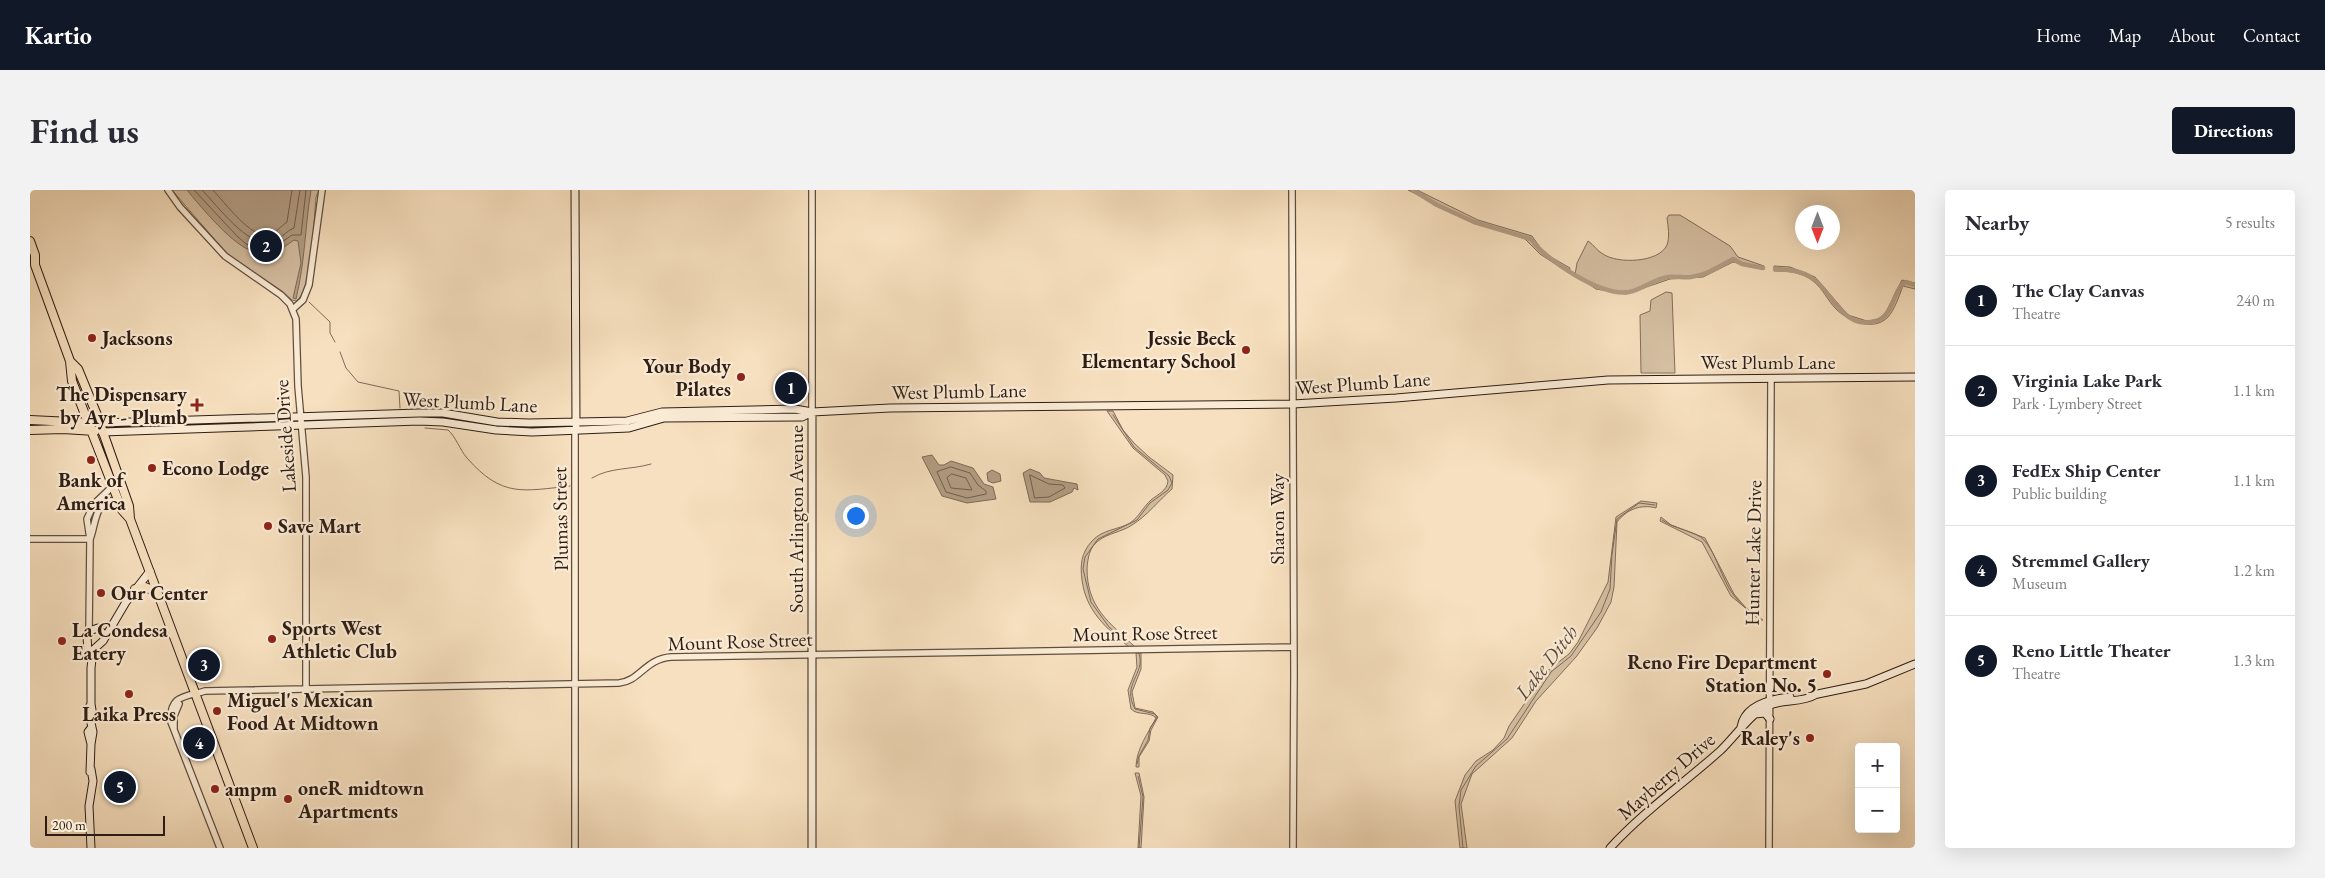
<!DOCTYPE html>
<meta charset="utf-8">
<style>
:root{--surface:#fff;--page:#f2f2f3;--text:#2b2b33;--muted:#7c7c81;--line:#e1e1e2;--accent:#111827}
body{margin:0;font-family:"EB Garamond",serif;background:var(--page);color:var(--text)}
.controls{position:absolute;right:15px;bottom:15px;display:grid;overflow:hidden;border-radius:5px;box-shadow:0 5px 20px #0002}
.controls button{width:45px;height:45px;display:grid;place-items:center;padding:0;border:0;border-bottom:1px solid var(--line);background:var(--surface);color:var(--text);font:25px sans-serif}
.compass{position:absolute;left:1765px;top:15px;width:45px;height:45px;border-radius:50%;background:var(--surface);box-shadow:0 5px 20px #0002;rotate:180deg}
.scale{position:absolute;left:15px;bottom:12px;width:120px;box-sizing:border-box;padding-left:5px;border:2px solid #2f1d15;border-top:0;font-size:14px;line-height:18px;white-space:nowrap;color:#2f1d15;-webkit-text-stroke:4px #faebd5;paint-order:stroke}
.you{position:absolute;left:825px;top:325px;width:18px;height:18px;margin:-12px;border:4px solid #fff;border-radius:50%;background:#1a73e8;box-shadow:0 0 0 8px #1a73e833}
.badge{display:grid;place-items:center;width:32px;height:32px;border-radius:50%;background:var(--accent);color:#fff;font-size:16px;font-weight:700}
.pin{position:absolute;translate:-50% -50%;border:2px solid #fff;box-shadow:0 1px 5px #0006}
.list{margin:0;padding:0;list-style:none}
h2{display:flex;justify-content:space-between;align-items:center;height:65px;margin:0;padding:0 20px;font-size:21px}
h2 small{font-size:16px;font-weight:400;color:var(--muted)}
.list li{display:grid;grid-template-columns:32px 1fr auto;gap:15px;align-items:center;box-sizing:border-box;height:90px;padding:0 20px;border-top:1px solid var(--line)}
.list b{display:block;font-size:19px;white-space:nowrap}
.list p{margin:0;font-size:16px;white-space:nowrap;color:var(--muted)}
.list em{font-size:16px;font-style:normal;color:var(--muted)}
.map{position:relative;flex:none;width:1885px;height:658px;overflow:hidden;border-radius:5px}
header{display:flex;align-items:center;gap:30px;box-sizing:border-box;height:70px;padding:0 25px;background:var(--accent);color:#fff}
header strong{font-size:24px}
nav{display:flex;gap:28px;margin-inline-start:auto;font-size:18px}
.intro{display:flex;align-items:center;justify-content:space-between;box-sizing:border-box;height:120px;padding:0 30px}
h1{margin:0;font-size:35px}
.button{padding:12px 22px;border-radius:5px;background:var(--accent);color:#fff;font-size:18px;font-weight:700}
main{display:flex;gap:30px;padding:0 30px}
aside{flex:1;background:var(--surface);border-radius:5px;box-shadow:0 5px 20px #0002}
.map>svg:first-child{display:block}
</style>
<header>
<strong>Kartio</strong>
<nav><a>Home</a><a>Map</a><a>About</a><a>Contact</a></nav>
</header>
<div class="intro"><h1>Find us</h1><a class="button">Directions</a></div>
<main>
<div class="map">
<svg width="1885" height="658" viewBox="0 0 1885 658">
<rect width="100%" height="100%" fill="#f7e0bf"/>
<filter id="stains"><feTurbulence type="fractalNoise" baseFrequency=".004" numOctaves="4"/><feColorMatrix values="0 0 0 0 .2 0 0 0 0 .09 0 0 0 0 .02 0 0 0 .5 -.17"/></filter>
<radialGradient id="worn" r=".72"><stop offset=".6" stop-color="#630" stop-opacity="0"/><stop offset="1" stop-color="#630" stop-opacity=".3"/></radialGradient>
<path fill="#d5bfa2" stroke="#826e5c" d="M 142,0 L 289,0 L 286,7 C 284,27 282,102 266,111 L 262,110 L 252,101 L 198,65 Z
M 1378,0 L 1387,0 L 1448,30 L 1502,46 L 1514,63 L 1540,78 L 1539,83 L 1510,64 L 1495,49 L 1438,30 Z
M 1639,25 L 1650,25 L 1700,56 L 1708,67 L 1734,76 L 1734,79 L 1703,72 L 1673,87 L 1640,89 L 1596,104 L 1566,99 L 1545,85 L 1547,73 L 1558,51 C 1564,55 1567,61 1573,64 C 1587,74 1629,73 1637,55 C 1640,47 1638,36 1637,28 Z
M 1744,76 L 1760,77 L 1785,87 L 1818,125 L 1837,131 L 1846,130 L 1854,126 L 1872,90 L 1885,93 L 1885,99 L 1873,96 C 1869,106 1865,119 1858,127 C 1844,142 1818,131 1806,119 C 1798,111 1793,99 1784,92 C 1774,82 1758,81 1744,81 Z
M 1636,102 L 1642,103 L 1645,183 L 1611,183 L 1610,125 L 1620,121 L 1621,110 Z
M 1077,221 L 1083,221 L 1093,240 L 1104,253 L 1119,267 L 1143,285 L 1142,299 C 1129,310 1117,326 1102,335 C 1092,342 1078,343 1068,351 C 1059,358 1058,368 1057,378 C 1057,418 1079,432 1105,457 L 1099,457 C 1076,438 1056,421 1052,390 C 1050,375 1051,363 1062,351 C 1073,339 1088,340 1100,333 C 1109,327 1113,317 1121,310 C 1128,304 1137,301 1138,291 L 1135,285 L 1103,258 Z
M 1611,311 L 1627,313 L 1626,318 C 1611,314 1597,319 1587,332 L 1584,397 L 1581,412 L 1567,438 L 1546,467 L 1506,511 L 1482,548 L 1442,584 L 1431,614 L 1437,658 L 1430,658 L 1425,611 L 1435,585 L 1446,571 L 1463,560 L 1474,548 L 1479,536 L 1517,481 L 1539,464 L 1548,452 L 1578,392 L 1586,327 Z
M 1631,327 L 1641,335 L 1675,348 L 1704,404 L 1716,418 L 1733,430 L 1730,430 L 1701,406 L 1672,352 L 1630,331 Z
M 1106,463 L 1111,463 L 1111,479 L 1102,502 L 1105,518 L 1123,522 L 1128,527 L 1121,540 L 1119,551 L 1109,567 L 1109,577 L 1106,577 C 1106,560 1118,543 1126,528 C 1120,521 1108,526 1101,519 L 1098,500 L 1107,477 Z
M 1105,583 L 1109,583 L 1114,607 L 1111,658 L 1108,658 L 1111,606 Z"/>
<path fill="#b39e85" stroke="#7e6a58" d="M 157,0 L 281,0 C 275,37 275,72 266,109 L 263,108 L 271,73 L 268,51 L 264,50 L 247,62 L 224,64 L 223,61 C 204,57 170,16 157,0 Z
M 902,265 L 909,275 L 914,275 L 921,271 L 943,278 L 954,294 L 963,297 L 966,309 L 937,313 L 912,306 L 892,267 Z
M 1000,279 L 1010,283 L 1014,288 L 1047,294 L 1048,300 L 1044,298 L 1042,302 L 1020,312 L 1000,312 L 993,283 Z
M 962,280 L 970,284 L 971,291 L 963,293 L 958,291 L 957,283 Z"/>
<g fill="none" stroke-linecap="round" stroke-linejoin="round">
<path stroke="#715e4d" stroke-width="1" d="M 164,0 L 207,46 L 216,54 L 228,59 L 245,57 L 262,45 L 271,45 L 276,0
M 172,0 C 188,16 218,58 241,52 C 250,50 256,41 264,38 L 270,0
M 183,0 C 194,12 222,49 238,45 C 246,43 251,36 257,32 L 262,0
M 921,277 L 940,283 L 948,295 L 956,301 L 956,304 L 937,308 L 916,302 L 907,282 Z
M 922,284 L 936,288 L 942,300 L 921,298 L 917,288 Z
M 1000,285 L 1019,294 L 1033,295 L 1035,298 L 1019,307 L 1005,308 Z"/>
<path stroke="#7e6a58" stroke-width="1" d="M 279,112 L 300,132 L 300,143 L 305,152
M 310,162 L 316,178 L 328,192 L 369,201 L 370,218
M 1083,225 L 1104,257 L 1139,286 L 1142,293 L 1138,300 L 1120,313 L 1107,330 L 1068,349 L 1055,367 L 1053,379 L 1061,412 L 1079,437 L 1097,453
M 395,238 L 418,240 C 426,247 430,260 437,268 C 472,308 493,301 540,296
M 562,288 C 580,277 601,280 621,274
M 1632,330 C 1644,339 1666,341 1674,350 C 1684,361 1688,376 1694,388 C 1701,405 1714,419 1730,429
M 1107,574 L 1109,566 L 1118,550 L 1120,538 L 1127,528 L 1125,524 L 1105,519 C 1091,494 1116,484 1109,464
M 1108,586 L 1113,607 L 1109,658
M 1433,658 L 1429,616 L 1431,600 L 1446,576 L 1477,549 L 1521,482 L 1541,466 L 1571,422 L 1580,399 L 1582,365 L 1587,329 L 1609,313 L 1625,315"/>
<path stroke="#b39e85" stroke-width="4.5" d="M 1383,0 L 1407,15 L 1444,32 L 1501,49 C 1515,70 1572,107 1599,102 C 1613,99 1624,89 1638,87 C 1646,86 1654,88 1661,87 C 1677,85 1690,76 1703,69 L 1712,74 L 1733,78
M 1745,79 C 1758,80 1770,80 1782,88 C 1803,102 1813,141 1846,131 C 1864,126 1863,98 1876,92 L 1885,95"/>
<defs>
<path id="tertiary" d="M 138,0 L 150,17 L 195,66 L 251,105 L 260,114 L 266,129 L 268,196 L 276,287 L 276,498
M 782,0 L 782,222
M 1262,0 L 1264,483 L 1263,658
M 263,119 L 273,110 L 279,95 L 292,0
M 0,349 L 60,349
M 60,349 C 66,335 65,302 90,313
M 59,441 L 60,349 L 57,329 L 64,314 L 83,296
M 144,538 L 144,526 L 149,514
M 190,658 L 141,532 C 139,505 155,507 175,501 L 589,493 C 610,491 615,469 641,467 L 1264,457
M 545,658 L 545,240
M 1739,658 L 1741,188"/>
<path id="secondary" d="M 545,0 L 546,235
M 70,233 L 389,223 L 413,223 L 467,232 L 499,233 L 597,231 L 632,222 L 765,219 L 782,222 L 860,218 L 1263,214 L 1366,208 L 1578,190 L 1885,187
M 72,242 L 389,231 L 413,232 L 466,240 L 502,242 L 599,238 L 634,228 L 772,227 L 782,222
M 58,465 L 57,445 L 59,441 L 68,438 L 75,446
M 1783,505 L 1836,494 L 1885,474
M 1725,524 L 1735,523 L 1740,529
M 61,529 L 63,526 L 61,514 L 61,478 L 63,460 L 73,451 L 96,412 L 120,381
M 1711,537 C 1715,515 1741,509 1760,507
M 61,554 L 63,542 L 58,519 L 61,514
M 61,579 L 63,591 L 59,616 L 61,658
M 60,582 L 61,554 L 58,542 L 61,538
M 782,658 L 782,222
M 1580,658 C 1613,622 1654,593 1690,561 C 1703,549 1719,526 1733,518 C 1749,508 1770,514 1785,505"/>
<path id="primary" d="M 0,51 L 5,65 L 5,75 L 40,171 L 42,191 L 92,320 L 100,329
M 40,171 L 48,179 L 67,225 L 99,316 L 100,329 L 223,658
M 0,230 L 63,233
M 0,240 L 33,239 L 65,241
M 105,399 L 115,397 L 127,402"/>
</defs>
<use href="#tertiary" stroke="#614e40" stroke-width="8"/>
<use href="#secondary" stroke="#2f1d15" stroke-width="9"/>
<use href="#primary" stroke="#2f1d15" stroke-width="10"/>
<use href="#tertiary" stroke="#faebd5" stroke-width="5.5"/>
<use href="#secondary" stroke="#faebd5" stroke-width="7"/>
<use href="#primary" stroke="#f7e0bf" stroke-width="8"/>
</g>
<g fill="#8f2418" stroke="#faebd5" stroke-width="2">
<circle cx="62" cy="148" r="5"/>
<circle cx="1216" cy="160" r="5"/>
<circle cx="711" cy="187" r="5"/>
<path d="M164.5 207.5h5v5h5v5h-5v5h-5v-5h-5v-5h5z"/>
<circle cx="61" cy="270" r="5"/>
<circle cx="122" cy="278" r="5"/>
<circle cx="238" cy="336" r="5"/>
<circle cx="71" cy="403" r="5"/>
<circle cx="242" cy="449" r="5"/>
<circle cx="32" cy="451" r="5"/>
<circle cx="1797" cy="484" r="5"/>
<circle cx="99" cy="504" r="5"/>
<circle cx="187" cy="521" r="5"/>
<circle cx="1780" cy="548" r="5"/>
<circle cx="185" cy="599" r="5"/>
<circle cx="258" cy="609" r="5"/>
</g>
<g text-anchor="middle" dominant-baseline="central" stroke-width="4.5" stroke-linejoin="round" paint-order="stroke">
<g font-size="20" font-weight="bold" fill="#2f1d15" stroke="#faebd5" text-anchor="start">
<text x="72" y="148">Jacksons</text>
<text x="1206" y="148" text-anchor="end">Jessie Beck<tspan x="1206" dy="23">Elementary School</tspan></text>
<text x="701" y="176" text-anchor="end">Your Body<tspan x="701" dy="23">Pilates</tspan></text>
<text x="157" y="204" text-anchor="end">The Dispensary<tspan x="157" dy="23">by Ayr - Plumb</tspan></text>
<text x="132" y="278">Econo Lodge</text>
<text x="61" y="290" text-anchor="middle">Bank of<tspan x="61" dy="23">America</tspan></text>
<text x="248" y="336">Save Mart</text>
<text x="81" y="403">Our Center</text>
<text x="252" y="438">Sports West<tspan x="252" dy="23">Athletic Club</tspan></text>
<text x="42" y="440">La Condesa<tspan x="42" dy="23">Eatery</tspan></text>
<text x="1787" y="472" text-anchor="end">Reno Fire Department<tspan x="1787" dy="23">Station No. 5</tspan></text>
<text x="197" y="510">Miguel's Mexican<tspan x="197" dy="23">Food At Midtown</tspan></text>
<text x="99" y="524" text-anchor="middle">Laika Press</text>
<text x="1770" y="548" text-anchor="end">Raley's</text>
<text x="268" y="598">oneR midtown<tspan x="268" dy="23">Apartments</tspan></text>
<text x="195" y="599">ampm</text>
</g>
<g font-size="20" fill="#2f1d15" stroke="#faebd5">
<text x="1738" y="172">West Plumb Lane</text>
<text transform="translate(1333 193) rotate(-4)">West Plumb Lane</text>
<text transform="translate(929 201) rotate(-1)">West Plumb Lane</text>
<text transform="translate(440 212) rotate(3)">West Plumb Lane</text>
<text transform="translate(255 246) rotate(-94)">Lakeside Drive</text>
<text transform="translate(530 329) rotate(-91)">Plumas Street</text>
<text transform="translate(766 329) rotate(-90)">South Arlington Avenue</text>
<text transform="translate(1247 329) rotate(-90)">Sharon Way</text>
<text transform="translate(1723 363) rotate(-89)">Hunter Lake Drive</text>
<text transform="translate(1115 443) rotate(-1)">Mount Rose Street</text>
<text transform="translate(710 451) rotate(-2)">Mount Rose Street</text>
<text transform="translate(1636 586) rotate(-41)">Mayberry Drive</text>
</g>
<g font-size="21" font-style="italic" fill="#5d4a3c" stroke="#faebd5">
<text transform="translate(1516 472) rotate(-52)">Lake Ditch</text>
</g>
</g>
<rect width="100%" height="100%" filter="url(#stains)"/>
<rect width="100%" height="100%" fill="url(#worn)"/>
</svg>
<div class="controls">
<button>+</button>
<button>−</button>
</div>
<svg class="compass" viewBox="-18 -18 36 36"><path d="M0-13l5 13h-10z" fill="#e53935"/><path d="M0 13l5-13h-10z" fill="#7c7c81"/></svg>
<div class="scale">200 m</div>
<div class="you"></div>
<div class="pin badge" style="left:761px;top:198px">1</div>
<div class="pin badge" style="left:236px;top:56px">2</div>
<div class="pin badge" style="left:174px;top:475px">3</div>
<div class="pin badge" style="left:169px;top:553px">4</div>
<div class="pin badge" style="left:90px;top:597px">5</div>
</div>
<aside>
<h2>Nearby<small>5 results</small></h2>
<ul class="list">
<li><span class="badge">1</span><div><b>The Clay Canvas</b><p>Theatre</p></div><em>240 m</em></li>
<li><span class="badge">2</span><div><b>Virginia Lake Park</b><p>Park · Lymbery Street</p></div><em>1.1 km</em></li>
<li><span class="badge">3</span><div><b>FedEx Ship Center</b><p>Public building</p></div><em>1.1 km</em></li>
<li><span class="badge">4</span><div><b>Stremmel Gallery</b><p>Museum</p></div><em>1.2 km</em></li>
<li><span class="badge">5</span><div><b>Reno Little Theater</b><p>Theatre</p></div><em>1.3 km</em></li>
</ul>
</aside>
</main>
